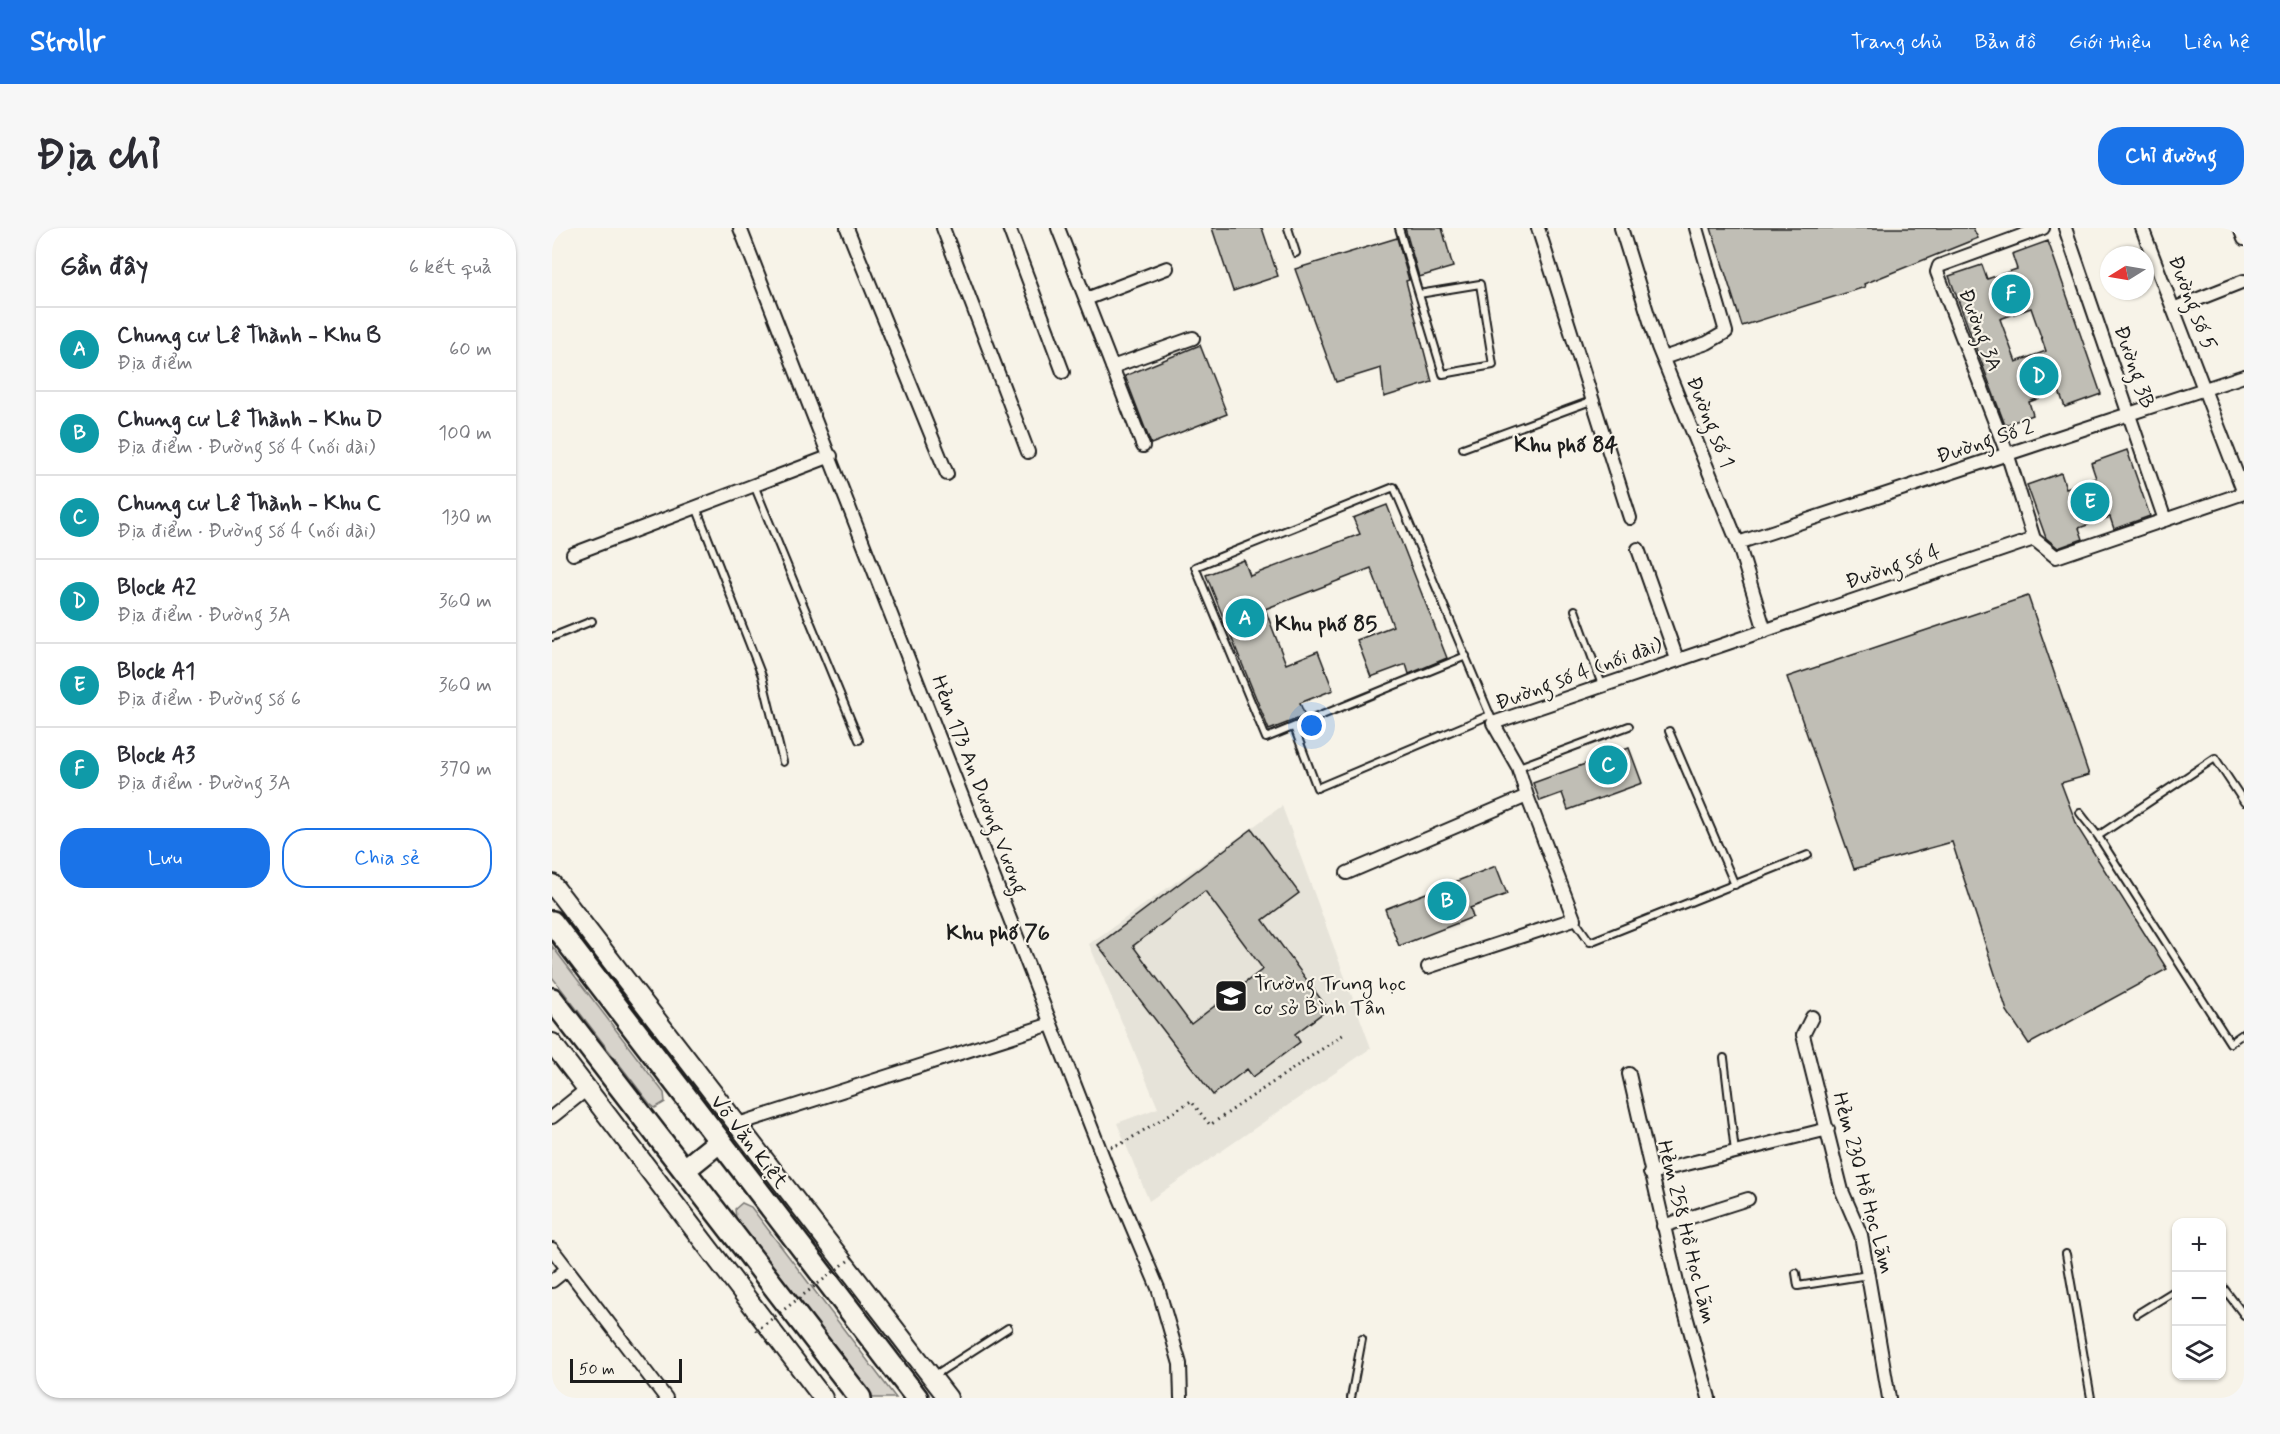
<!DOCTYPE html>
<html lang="vi">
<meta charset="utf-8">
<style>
:root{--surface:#fff;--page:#f7f7f7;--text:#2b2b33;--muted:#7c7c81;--line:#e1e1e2;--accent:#1a73e8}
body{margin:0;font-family:Mynerve,sans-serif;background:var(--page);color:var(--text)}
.controls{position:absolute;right:18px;bottom:18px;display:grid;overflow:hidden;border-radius:12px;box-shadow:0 2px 4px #0004}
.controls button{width:54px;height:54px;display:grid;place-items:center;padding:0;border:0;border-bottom:2px solid var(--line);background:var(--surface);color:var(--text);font:30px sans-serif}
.compass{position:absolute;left:1548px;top:18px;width:54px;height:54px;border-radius:50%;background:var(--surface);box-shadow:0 2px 4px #0004;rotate:259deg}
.scale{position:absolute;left:18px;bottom:15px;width:112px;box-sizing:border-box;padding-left:6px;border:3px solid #1c1c1c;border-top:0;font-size:16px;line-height:21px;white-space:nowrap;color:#1c1c1c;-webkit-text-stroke:4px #f7f3e8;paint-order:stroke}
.you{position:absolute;left:760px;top:498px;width:21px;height:21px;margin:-15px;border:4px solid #fff;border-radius:50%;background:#1a73e8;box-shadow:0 0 0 9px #1a73e833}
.badge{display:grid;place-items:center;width:39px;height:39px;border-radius:50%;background:var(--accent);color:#fff;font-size:20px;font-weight:700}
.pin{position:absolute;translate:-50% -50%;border:3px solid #fff;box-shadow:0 2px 6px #0006}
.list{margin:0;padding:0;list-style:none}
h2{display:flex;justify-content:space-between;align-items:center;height:78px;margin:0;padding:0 24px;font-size:26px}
h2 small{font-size:20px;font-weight:400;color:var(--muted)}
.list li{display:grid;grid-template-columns:39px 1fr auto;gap:18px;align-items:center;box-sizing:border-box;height:84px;padding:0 24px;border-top:2px solid var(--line)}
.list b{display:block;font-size:22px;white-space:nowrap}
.list p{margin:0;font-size:20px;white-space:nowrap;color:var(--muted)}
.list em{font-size:20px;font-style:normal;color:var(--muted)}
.actions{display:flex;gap:12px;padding:18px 24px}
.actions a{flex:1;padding:14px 0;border:2px solid var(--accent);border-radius:24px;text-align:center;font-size:21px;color:var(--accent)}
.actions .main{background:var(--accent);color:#fff}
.icon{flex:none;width:33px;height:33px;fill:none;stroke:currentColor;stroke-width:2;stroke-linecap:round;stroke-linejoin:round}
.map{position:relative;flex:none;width:1692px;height:1170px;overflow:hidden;border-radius:24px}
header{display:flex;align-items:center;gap:36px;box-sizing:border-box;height:84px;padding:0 30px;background:var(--accent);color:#fff}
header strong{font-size:28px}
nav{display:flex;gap:33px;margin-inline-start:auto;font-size:21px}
.intro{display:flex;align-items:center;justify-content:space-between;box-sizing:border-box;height:144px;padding:0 36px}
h1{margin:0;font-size:42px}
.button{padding:15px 27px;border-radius:24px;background:var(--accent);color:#fff;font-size:21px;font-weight:700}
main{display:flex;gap:36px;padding:0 36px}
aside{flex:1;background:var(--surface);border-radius:24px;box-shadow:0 2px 4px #0004}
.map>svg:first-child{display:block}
</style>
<header>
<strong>Strollr</strong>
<nav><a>Trang chủ</a><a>Bản đồ</a><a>Giới thiệu</a><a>Liên hệ</a></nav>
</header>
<div class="intro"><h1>Địa chỉ</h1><a class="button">Chỉ đường</a></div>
<main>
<aside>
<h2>Gần đây<small>6 kết quả</small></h2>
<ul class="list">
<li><span class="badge" style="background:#0f9aa8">A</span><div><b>Chung cư Lê Thành - Khu B</b><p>Địa điểm</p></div><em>60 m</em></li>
<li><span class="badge" style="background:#0f9aa8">B</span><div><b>Chung cư Lê Thành - Khu D</b><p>Địa điểm · Đường số 4 (nối dài)</p></div><em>100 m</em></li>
<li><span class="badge" style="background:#0f9aa8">C</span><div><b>Chung cư Lê Thành - Khu C</b><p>Địa điểm · Đường số 4 (nối dài)</p></div><em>130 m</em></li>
<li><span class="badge" style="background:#0f9aa8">D</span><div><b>Block A2</b><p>Địa điểm · Đường 3A</p></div><em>360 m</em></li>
<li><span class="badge" style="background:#0f9aa8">E</span><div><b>Block A1</b><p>Địa điểm · Đường số 6</p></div><em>360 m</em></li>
<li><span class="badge" style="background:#0f9aa8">F</span><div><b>Block A3</b><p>Địa điểm · Đường 3A</p></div><em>370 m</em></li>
</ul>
<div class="actions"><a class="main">Lưu</a><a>Chia sẻ</a></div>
</aside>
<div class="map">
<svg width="1692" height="1170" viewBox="0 0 1692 1170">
<rect width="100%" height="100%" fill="#f7f3e8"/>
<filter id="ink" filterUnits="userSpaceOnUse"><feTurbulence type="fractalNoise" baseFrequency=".0167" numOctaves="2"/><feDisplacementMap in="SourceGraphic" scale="12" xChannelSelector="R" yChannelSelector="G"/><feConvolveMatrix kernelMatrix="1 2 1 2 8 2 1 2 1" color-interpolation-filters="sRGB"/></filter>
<g filter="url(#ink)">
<path fill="#e6e3d9" d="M 730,578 L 819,820 L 597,973 L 565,895 L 606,880 L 537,716 Z"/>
<path fill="#d7d3cb" stroke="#7a7874" stroke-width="1.5" d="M 0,718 L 112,865 L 113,874 L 103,880 L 98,876 L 0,749 Z
M 190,975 L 199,979 L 344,1170 L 321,1170 L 184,990 L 183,981 Z"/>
<path fill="#c0beb5" stroke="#1c1c1c" stroke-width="1.5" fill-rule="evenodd" d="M 660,0 L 710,0 L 726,48 L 681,63 Z
M 853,0 L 890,0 L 901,39 L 867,49 Z
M 1159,0 L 1421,0 L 1426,10 L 1312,56 L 1313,59 L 1190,98 Z
M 845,10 L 857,52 L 854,53 L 880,154 L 832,169 L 829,140 L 784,154 L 743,41 Z
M 1496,13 L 1549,166 L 1513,179 L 1507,163 L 1477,174 L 1481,187 L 1453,197 L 1397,48 L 1430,37 L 1435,51 L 1465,41 L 1460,26 ZM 1479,80 L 1494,123 L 1464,134 L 1448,91 Z
M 648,117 L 675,186 L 599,216 L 573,148 Z
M 1575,222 L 1598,288 L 1562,301 L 1558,289 L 1527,300 L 1531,311 L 1506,320 L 1494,310 L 1475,257 L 1509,245 L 1514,260 L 1544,250 L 1539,235 Z
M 835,277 L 895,430 L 857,446 L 854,436 L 819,449 L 805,412 L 841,398 L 819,340 L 713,381 L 734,436 L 766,423 L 781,462 L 748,475 L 753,488 L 717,502 L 654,347 L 692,332 L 698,348 L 808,306 L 801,290 Z
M 1476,368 L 1537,547 L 1509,555 L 1526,600 L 1615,741 L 1477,816 L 1455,783 L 1400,614 L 1302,641 L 1235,449 Z
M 1077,520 L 1090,555 L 1016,582 L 1010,565 L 988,573 L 981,555 Z
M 700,601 L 747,665 L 711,692 L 776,781 L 743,806 L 748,814 L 701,849 L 695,841 L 661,867 L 546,717 ZM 653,663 L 711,741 L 639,796 L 581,718 Z
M 944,638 L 955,666 L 918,680 L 921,689 L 847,718 L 833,681 Z"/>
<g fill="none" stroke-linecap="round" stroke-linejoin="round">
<defs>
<path id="lane" d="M 736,0 L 744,25
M 847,0 L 891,146 L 941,137 L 928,56 L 867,66
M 911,220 L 1039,173
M 202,257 L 307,512
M 144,279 L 210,448 L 231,534
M 1023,382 L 1050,457
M 0,409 L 40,393
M 914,428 L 714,510 L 643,339 L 842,259 L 938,487
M 742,499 L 765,560 L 938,487 L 940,491
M 1117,503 L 1183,657
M 967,539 L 1077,498
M 1528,585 L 1546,608 L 1678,815 L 1692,805
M 1546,608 L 1663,530 L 1692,574
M 1022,691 L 1038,714 L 1256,627
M 1172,830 L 1183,924
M 1514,1026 L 1539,1170
M 1244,1045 L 1246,1058 L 1316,1047
M 1670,1058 L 1692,1087
M 1585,1086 L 1624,1062
M 383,1147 L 456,1100
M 799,1170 L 810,1111"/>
<path id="street" d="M 188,0 L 556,942 L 606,1060 L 628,1136 L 629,1170
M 295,0 L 395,246
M 391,0 L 476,224
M 457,0 L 511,144
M 506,0 L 591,218
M 986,0 L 1078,290
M 1069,0 L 1106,119 L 1186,315 L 1213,403
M 1513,0 L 1613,292
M 1590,0 L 1692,265
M 1688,0 L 1692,11
M 534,71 L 615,40
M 1621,81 L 1692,53
M 1111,130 L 1155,115 L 1174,104 L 1144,0
M 560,139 L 641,110
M 1482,311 L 1456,228 L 1385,44 L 1387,38 L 1491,0
M 1482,311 L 1504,329 L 1692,265
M 1186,315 L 1692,148
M 1086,321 L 1125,431
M 21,326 L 279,228
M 795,645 L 975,568 L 966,539 L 941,495 L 1482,311
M 876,739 L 1022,691 L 975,568
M 1260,789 L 1251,807 L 1290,963 L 1309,1007 L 1337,1170
M 1077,846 L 1126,1059 L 1157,1170
M 0,889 L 35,861
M 183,897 L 499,796
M 1098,945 L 1276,901
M 1111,998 L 1196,971
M 0,1021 L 114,1170
M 0,1053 L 15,1041"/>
<path id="primary" d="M 0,656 L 396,1170
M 0,815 L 271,1170"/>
<path id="highway" d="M 0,694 L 365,1170
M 0,771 L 308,1170
M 132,942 L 168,913"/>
</defs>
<use href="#lane" stroke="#1c1c1c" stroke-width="10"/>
<use href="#street" stroke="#1c1c1c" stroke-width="16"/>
<use href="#primary" stroke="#1c1c1c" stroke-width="22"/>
<use href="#highway" stroke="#1c1c1c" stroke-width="26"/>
<path stroke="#1c1c1c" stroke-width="3" stroke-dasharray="1.5 4.5" stroke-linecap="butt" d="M 559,919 L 573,914 L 639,873 L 658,897 L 792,806"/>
<use href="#lane" stroke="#f7f3e8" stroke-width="6"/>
<use href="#street" stroke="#f7f3e8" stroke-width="12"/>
<use href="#primary" stroke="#f7f3e8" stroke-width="18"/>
<use href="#highway" stroke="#f7f3e8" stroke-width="21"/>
<path stroke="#1c1c1c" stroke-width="3" stroke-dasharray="1.5 4.5" stroke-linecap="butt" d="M 204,1103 L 301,1029"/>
</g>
</g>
<defs>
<symbol id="school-square" viewBox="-11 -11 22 22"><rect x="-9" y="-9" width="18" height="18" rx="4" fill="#1c1c1c" stroke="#f7f3e8"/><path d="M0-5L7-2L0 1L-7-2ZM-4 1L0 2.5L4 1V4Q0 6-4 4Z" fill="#fff"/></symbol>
</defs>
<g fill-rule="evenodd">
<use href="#school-square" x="660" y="749" width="38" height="38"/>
</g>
<g text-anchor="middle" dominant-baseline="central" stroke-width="4.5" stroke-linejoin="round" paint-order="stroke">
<g font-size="21" fill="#1c1c1c" stroke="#f7f3e8">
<text transform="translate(1640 75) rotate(69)">Đường số 5</text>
<text transform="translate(1428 102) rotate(69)">Đường 3A</text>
<text transform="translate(1582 139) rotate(71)">Đường 3B</text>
<text transform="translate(1158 194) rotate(68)">Đường số 1</text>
<text transform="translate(1433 214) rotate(-18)">Đường Số 2</text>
<text transform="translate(1341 339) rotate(-19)">Đường số 4</text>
<text transform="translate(1027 446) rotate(-20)">Đường số 4 (nối dài)</text>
<text transform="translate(427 557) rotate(69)">Hẻm 173 An Dương Vương</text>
<text transform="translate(197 914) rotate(52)">Võ Văn Kiệt</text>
<text transform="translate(1311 955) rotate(75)">Hẻm 230 Hồ Học Lãm</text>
<text transform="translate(1134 1004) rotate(76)">Hẻm 258 Hồ Học Lãm</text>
</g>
<g font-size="21" fill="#1c1c1c" stroke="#f7f3e8" text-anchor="start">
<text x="702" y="756">Trường Trung học<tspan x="702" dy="24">cơ sở Bình Tân</tspan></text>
</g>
<g font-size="22" font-weight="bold" fill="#1c1c1c" stroke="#f7f3e8">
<text x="1014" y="218">Khu phố 84</text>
<text x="774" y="397">Khu phố 85</text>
<text x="446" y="706">Khu phố 76</text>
</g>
</g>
</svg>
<div class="controls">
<button>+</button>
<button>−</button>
<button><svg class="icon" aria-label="layers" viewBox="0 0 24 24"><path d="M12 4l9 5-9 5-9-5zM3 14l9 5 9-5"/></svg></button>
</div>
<svg class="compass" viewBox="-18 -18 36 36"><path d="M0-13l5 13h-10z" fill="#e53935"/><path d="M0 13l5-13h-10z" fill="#7c7c81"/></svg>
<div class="scale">50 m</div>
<div class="you"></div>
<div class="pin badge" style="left:693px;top:390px;background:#0f9aa8">A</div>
<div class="pin badge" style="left:895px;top:673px;background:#0f9aa8">B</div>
<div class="pin badge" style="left:1056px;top:537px;background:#0f9aa8">C</div>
<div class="pin badge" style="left:1487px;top:148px;background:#0f9aa8">D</div>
<div class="pin badge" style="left:1538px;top:274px;background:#0f9aa8">E</div>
<div class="pin badge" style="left:1459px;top:66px;background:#0f9aa8">F</div>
</div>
</main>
